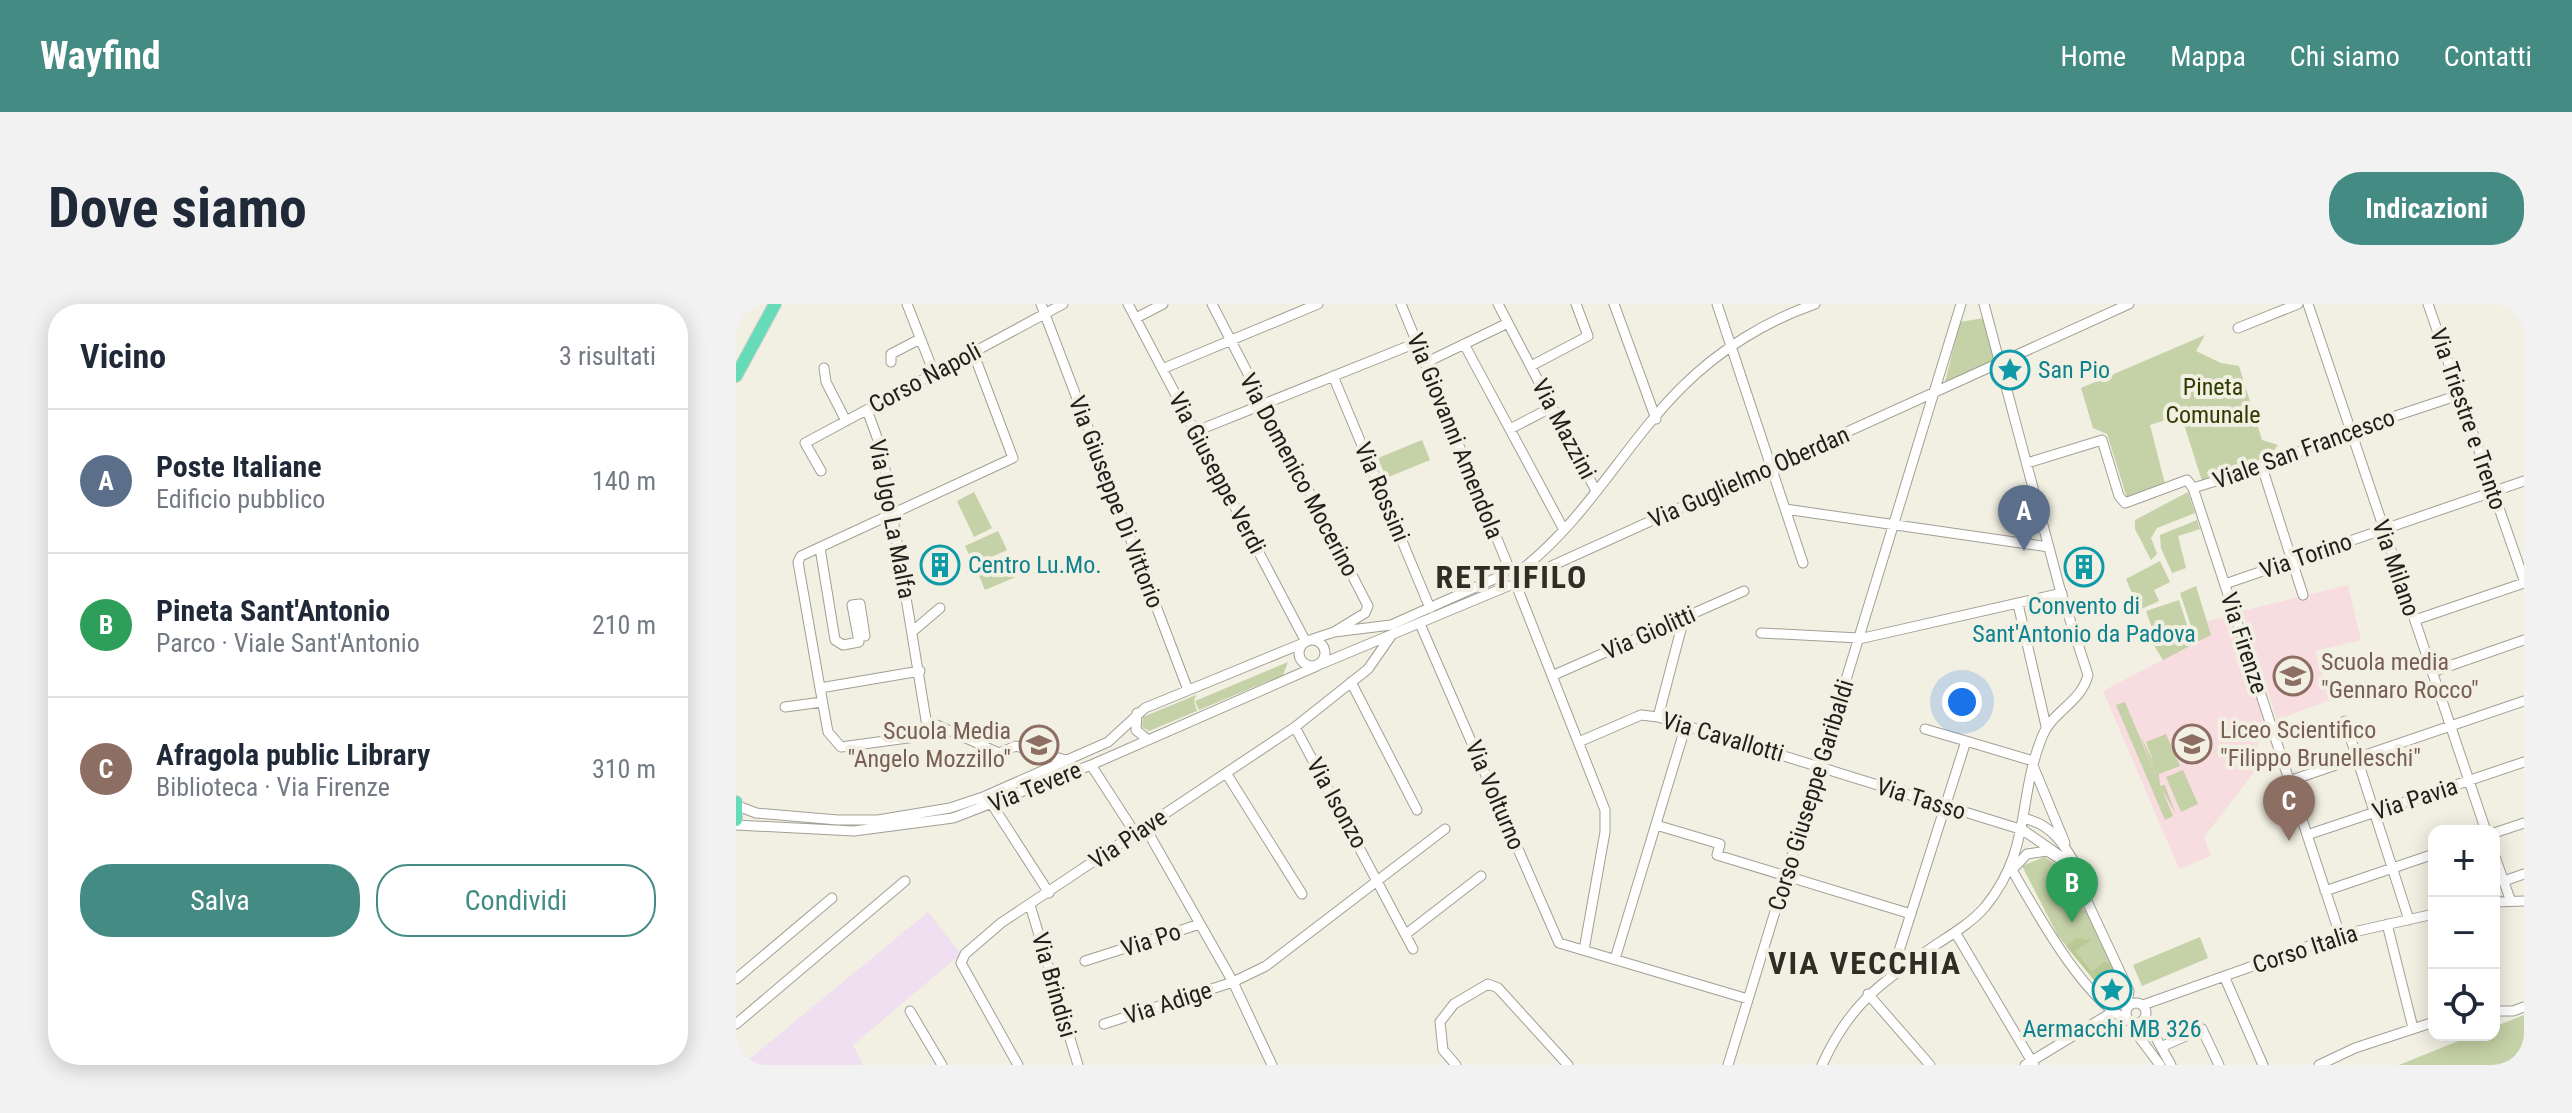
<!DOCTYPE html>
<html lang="it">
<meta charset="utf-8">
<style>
:root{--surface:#fff;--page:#f2f2f3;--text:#1f2937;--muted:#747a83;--line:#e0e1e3;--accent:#448b84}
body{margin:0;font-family:"Roboto Condensed",sans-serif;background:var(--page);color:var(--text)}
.controls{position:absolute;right:24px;bottom:24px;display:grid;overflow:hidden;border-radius:16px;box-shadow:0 4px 20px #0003}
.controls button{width:72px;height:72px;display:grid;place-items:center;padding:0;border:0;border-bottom:2px solid var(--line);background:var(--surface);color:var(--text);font:40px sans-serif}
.you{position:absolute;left:1226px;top:398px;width:28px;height:28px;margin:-20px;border:6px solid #fff;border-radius:50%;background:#1a73e8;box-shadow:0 0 0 12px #1a73e833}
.badge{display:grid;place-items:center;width:52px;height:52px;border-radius:50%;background:var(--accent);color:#fff;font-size:26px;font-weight:700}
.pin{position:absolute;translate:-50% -66px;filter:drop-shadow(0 2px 4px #0008)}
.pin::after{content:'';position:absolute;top:42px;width:28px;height:24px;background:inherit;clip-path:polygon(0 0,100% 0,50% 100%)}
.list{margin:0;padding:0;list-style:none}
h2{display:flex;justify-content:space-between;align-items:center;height:104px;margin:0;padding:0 32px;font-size:34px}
h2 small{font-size:26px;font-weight:400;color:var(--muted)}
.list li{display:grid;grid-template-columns:52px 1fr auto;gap:24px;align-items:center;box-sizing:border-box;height:144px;padding:0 32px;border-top:2px solid var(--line)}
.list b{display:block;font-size:30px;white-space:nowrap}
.list p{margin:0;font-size:26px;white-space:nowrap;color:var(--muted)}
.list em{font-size:26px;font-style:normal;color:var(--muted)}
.actions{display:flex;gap:16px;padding:24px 32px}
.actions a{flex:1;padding:18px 0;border:2px solid var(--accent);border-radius:32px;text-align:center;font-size:28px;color:var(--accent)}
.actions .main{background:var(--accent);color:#fff}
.icon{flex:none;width:44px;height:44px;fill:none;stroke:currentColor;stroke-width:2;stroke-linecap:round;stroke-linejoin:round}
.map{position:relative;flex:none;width:1788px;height:761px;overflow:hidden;border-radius:32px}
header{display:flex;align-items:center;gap:48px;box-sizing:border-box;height:112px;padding:0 40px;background:var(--accent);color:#fff}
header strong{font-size:38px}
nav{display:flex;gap:44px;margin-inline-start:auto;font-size:28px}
.intro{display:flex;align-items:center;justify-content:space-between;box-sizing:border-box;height:192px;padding:0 48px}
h1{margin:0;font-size:56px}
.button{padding:20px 36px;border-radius:32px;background:var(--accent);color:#fff;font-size:28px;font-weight:700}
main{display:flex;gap:48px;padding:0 48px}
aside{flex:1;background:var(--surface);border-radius:32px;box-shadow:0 4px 20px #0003}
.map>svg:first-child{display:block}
</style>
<header>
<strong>Wayfind</strong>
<nav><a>Home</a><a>Mappa</a><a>Chi siamo</a><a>Contatti</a></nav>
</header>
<div class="intro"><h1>Dove siamo</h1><a class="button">Indicazioni</a></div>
<main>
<aside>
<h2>Vicino<small>3 risultati</small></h2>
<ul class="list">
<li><span class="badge" style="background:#5c6f8a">A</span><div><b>Poste Italiane</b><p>Edificio pubblico</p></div><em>140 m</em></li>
<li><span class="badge" style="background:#2e9e5b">B</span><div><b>Pineta Sant'Antonio</b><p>Parco · Viale Sant'Antonio</p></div><em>210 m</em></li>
<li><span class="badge" style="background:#8d6e63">C</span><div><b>Afragola public Library</b><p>Biblioteca · Via Firenze</p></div><em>310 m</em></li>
</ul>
<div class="actions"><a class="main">Salva</a><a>Condividi</a></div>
</aside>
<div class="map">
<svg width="1788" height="761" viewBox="0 0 1788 761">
<rect width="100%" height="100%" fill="#f2efe3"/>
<path fill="#efdff1" d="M 192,608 L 225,650 L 117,741 L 127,761 L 6,761 Z"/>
<path fill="#f8dde0" d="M 1612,281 L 1625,336 L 1579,347 L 1594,396 L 1541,416 L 1506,307 Z
M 1493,312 L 1534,429 L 1523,434 L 1520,466 L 1468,533 L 1475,552 L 1443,565 L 1367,387 L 1474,331 L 1471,317 Z"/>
<path fill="#c5d1a6" d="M 1248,14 L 1259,58 L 1208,82 L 1224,18 Z
M 1469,31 L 1460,47 L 1485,59 L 1503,62 L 1526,136 L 1542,141 L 1534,152 L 1466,177 L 1445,111 L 1414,121 L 1429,180 L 1391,194 L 1371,130 L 1357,124 L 1345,84 Z
M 686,136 L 694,156 L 650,174 L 642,154 Z
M 238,188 L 256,224 L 238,233 L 221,197 Z
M 1452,188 L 1459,209 L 1421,224 L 1415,234 L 1421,250 L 1415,256 L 1399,225 L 1399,216 Z
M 1461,216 L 1464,225 L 1442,232 L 1450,264 L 1436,269 L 1425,244 L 1424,231 Z
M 262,227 L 271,246 L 238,261 L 229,242 Z
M 275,255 L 282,272 L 249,286 L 242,269 Z
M 1424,257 L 1434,278 L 1418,286 L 1423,297 L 1403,306 L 1390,275 Z
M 1460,282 L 1475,331 L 1427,356 L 1417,340 L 1438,328 L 1442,333 L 1456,325 L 1444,289 Z
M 1443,296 L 1451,321 L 1419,332 L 1410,307 Z
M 552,358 L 547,371 L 463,406 L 459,397 Z
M 460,391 L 458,397 L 461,407 L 413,427 L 406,423 L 407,413 Z
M 1389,398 L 1421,474 L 1404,431 L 1418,459 L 1410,438 L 1430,430 L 1444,462 L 1423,470 L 1424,482 L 1429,481 L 1440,511 L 1426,485 L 1437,512 L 1429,516 L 1380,401 Z
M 1447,466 L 1462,500 L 1445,508 L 1430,473 Z
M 1308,553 L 1332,567 L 1331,578 L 1340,581 L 1348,598 L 1347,605 L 1354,610 L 1388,689 L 1386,694 L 1372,693 L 1322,632 L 1286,562 Z
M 1464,633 L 1472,654 L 1406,682 L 1397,661 Z
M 1788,711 L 1788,761 L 1663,761 L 1737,731 L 1758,731 L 1758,723 Z"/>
<path fill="#bac895" d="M 1341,634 L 1355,636 L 1339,647 L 1356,668 L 1368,658 L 1375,660 L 1384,680 L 1371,680 L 1374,689 L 1388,689 L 1386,694 L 1372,693 L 1330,642 Z"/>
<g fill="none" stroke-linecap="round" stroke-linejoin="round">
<defs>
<path id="minor" d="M 171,0 L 198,69
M 305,0 L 452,386
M 392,0 L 570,338
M 476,0 L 632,302 L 629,309 L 598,328
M 665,0 L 773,264
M 762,0 L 860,187
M 878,0 L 920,115
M 981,0 L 1067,259
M 1572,0 L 1750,527
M 1692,0 L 1788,276
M 400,14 L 427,0
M 1502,24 L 1562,0
M 728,40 L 828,226
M 155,58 L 155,50 L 184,35
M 689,59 L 772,19
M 795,62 L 852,32 L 840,0
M 88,64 L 90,78 L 110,117
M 426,65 L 582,0
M 597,72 L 694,304
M 774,125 L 816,103
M 458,128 L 680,39
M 1291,159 L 1366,136 L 1383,192 L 1389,199 L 1451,176 L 1457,184 L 1526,163 L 1614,127 L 1723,91
M 1526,163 L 1567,291
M 85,167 L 69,139 L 327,0
M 1457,184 L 1604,631
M 1049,205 L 1313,243
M 84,244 L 99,336 L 107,341 L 123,338 L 116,301 L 124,300 L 129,332
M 785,266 C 850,216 888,141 946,83 C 983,46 1030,17 1079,0
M 787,275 L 1393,0
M 1489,280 L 1788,177
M 781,283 L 869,506 L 869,528 L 848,646
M 1282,300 L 1310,422
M 1679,316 L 1788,279
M 684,320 L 823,639 L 1012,695
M 177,327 L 204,304
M 1025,329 L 1123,334
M 577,335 L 598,328 L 655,321 L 767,271
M 1123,335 L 1326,289
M563 349a13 13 0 1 1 26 0a13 13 0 1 1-26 0Z
M 585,360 L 772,282
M 184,367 L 84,384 L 62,258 L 65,252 L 277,154 L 237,48
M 1696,368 L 1788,336
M 818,371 L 1008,287
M 615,378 L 681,506
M 84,384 L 92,428 L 105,443 L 179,433 L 191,422 L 146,147 L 131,106
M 49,403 L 86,398
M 401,409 L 400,426 L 412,436
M 922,413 L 948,314
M 192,417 L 263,449 L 280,442 L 330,456
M 1609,417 L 1673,616
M 559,423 L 677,645
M 1189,425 L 1230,437
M 845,437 L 905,411 L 922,413 L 1287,526 L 1330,556
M 355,461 L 399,529
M 1298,464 L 1329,539
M 490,469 L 566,590
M 1553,477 L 1788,397
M 2,502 L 20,509 L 102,516 L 142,516 L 214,504 L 247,493 L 372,438 L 409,404 L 565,340
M 257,502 L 313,589
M 1289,515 C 1314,519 1329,541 1340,562
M 0,521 L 118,527 L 217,514 L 355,461 L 581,362
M 920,521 L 984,540 L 981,551 L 1175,610
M 409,523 L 497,678 L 536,761
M 1758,529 L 1788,519
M 1571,531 L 1788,458
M 1758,550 L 1774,595
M 1768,577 L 1788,570
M 1589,587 L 1698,550
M 1758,598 L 1788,597
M 294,601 L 342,761
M 1651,620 L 1677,724
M 1219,628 L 1298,761
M 670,630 L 745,572
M 879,655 L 950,421
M 349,657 L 464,620
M 1155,672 L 1230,437 L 1297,457
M 1488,672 L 1527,761
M 0,675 L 96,594
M 1132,690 L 1194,761
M1390 709a10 10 0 1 1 20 0a10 10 0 1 1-20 0Z
M 1407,701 L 1604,631 L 1698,610
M 1390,705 L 1393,687 L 1334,561 L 1311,547 L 1291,550 L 1276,566 C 1301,609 1348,696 1393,717
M 174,707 L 206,761
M 1758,707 L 1777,707 L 1788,703
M 1409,714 L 1435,761
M 0,720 L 169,577
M 368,720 L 497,678 L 530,662 L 709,525
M 1398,720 L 1403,733 L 1424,761
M 1427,742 L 1466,725 L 1483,761
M 282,761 L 225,659 L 229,650 L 265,619 L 559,423 L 632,365 L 655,332
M 720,761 L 707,746 L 704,718 L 718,700 L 752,680 L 762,684 L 832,761
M 992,761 L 1225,0
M 1086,761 C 1115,697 1146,679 1201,640 C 1218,629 1236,618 1249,603 C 1296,546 1281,495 1306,433 C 1316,407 1345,399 1352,371 L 1324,285 L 1248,0
M 1289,761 L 1375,709
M 1583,761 L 1619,744 L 1698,718"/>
<path id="major" d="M 0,72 L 39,0
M 0,498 L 0,516"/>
</defs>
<use href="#minor" stroke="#a29f94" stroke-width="11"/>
<use href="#major" stroke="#cececd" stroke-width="14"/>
<use href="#minor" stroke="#fff" stroke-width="9"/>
<use href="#major" stroke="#66dbb8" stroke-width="12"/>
</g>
<defs>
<symbol id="sight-ring" viewBox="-11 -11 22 22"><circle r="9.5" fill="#f2efe3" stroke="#0f9aa8" stroke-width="1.5"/><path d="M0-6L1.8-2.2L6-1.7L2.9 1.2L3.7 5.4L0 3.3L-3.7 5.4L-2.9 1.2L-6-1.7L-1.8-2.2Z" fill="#0f9aa8"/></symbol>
<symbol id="building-ring" viewBox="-11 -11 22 22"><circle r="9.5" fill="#f2efe3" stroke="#0f9aa8" stroke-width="1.5"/><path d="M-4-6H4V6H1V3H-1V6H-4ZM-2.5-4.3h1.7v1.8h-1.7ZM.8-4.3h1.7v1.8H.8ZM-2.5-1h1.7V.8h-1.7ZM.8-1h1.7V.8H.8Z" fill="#0f9aa8"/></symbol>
<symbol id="school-ring" viewBox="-11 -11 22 22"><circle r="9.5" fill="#f2efe3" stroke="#8d6e63" stroke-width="1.5"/><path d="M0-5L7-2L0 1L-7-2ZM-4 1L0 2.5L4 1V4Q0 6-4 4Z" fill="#8d6e63"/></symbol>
</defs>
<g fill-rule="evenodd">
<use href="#sight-ring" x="1252" y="44" width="44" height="44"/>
<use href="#building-ring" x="182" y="239" width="44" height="44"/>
<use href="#building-ring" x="1326" y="241" width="44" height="44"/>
<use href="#school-ring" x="1535" y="350" width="44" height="44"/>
<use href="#school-ring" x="1434" y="418" width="44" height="44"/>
<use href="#school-ring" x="281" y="419" width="44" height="44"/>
<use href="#sight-ring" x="1354" y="664" width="44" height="44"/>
</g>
<g text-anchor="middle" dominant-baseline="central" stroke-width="8" stroke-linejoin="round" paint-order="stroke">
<g font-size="24" fill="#0d838f" stroke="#f2efe3" text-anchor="start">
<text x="1302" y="66">San Pio</text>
<text x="232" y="261">Centro Lu.Mo.</text>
<text x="1348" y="302" text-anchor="middle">Convento di<tspan x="1348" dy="28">Sant'Antonio da Padova</tspan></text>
<text x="1376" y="725" text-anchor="middle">Aermacchi MB 326</text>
</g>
<g font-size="24" fill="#201f1b" stroke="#f2efe3">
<text transform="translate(189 74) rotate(-28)">Corso Napoli</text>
<text transform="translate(1732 115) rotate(71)">Via Triestre e Trento</text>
<text transform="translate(828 125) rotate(62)">Via Mazzini</text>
<text transform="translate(719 132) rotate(68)">Via Giovanni Amendola</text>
<text transform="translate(1568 145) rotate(-20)">Viale San Francesco</text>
<text transform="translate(481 169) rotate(62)">Via Giuseppe Verdi</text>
<text transform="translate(563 171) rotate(62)">Via Domenico Mocerino</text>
<text transform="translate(1013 173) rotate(-24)">Via Guglielmo Oberdan</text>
<text transform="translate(646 188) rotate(67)">Via Rossini</text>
<text transform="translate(380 198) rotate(69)">Via Giuseppe Di Vittorio</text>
<text transform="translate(156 215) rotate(79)">Via Ugo La Malfa</text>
<text transform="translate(1570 252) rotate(-19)">Via Torino</text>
<text transform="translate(1660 264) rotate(71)">Via Milano</text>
<text transform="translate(913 329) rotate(-24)">Via Giolitti</text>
<text transform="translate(1508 339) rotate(72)">Via Firenze</text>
<text transform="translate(987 433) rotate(16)">Via Cavallotti</text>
<text transform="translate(299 483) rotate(-22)">Via Tevere</text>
<text transform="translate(759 491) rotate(67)">Via Volturno</text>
<text transform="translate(1075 491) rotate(-73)">Corso Giuseppe Garibaldi</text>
<text transform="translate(1185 495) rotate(17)">Via Tasso</text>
<text transform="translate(1679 495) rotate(-18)">Via Pavia</text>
<text transform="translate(601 499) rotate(61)">Via Isonzo</text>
<text transform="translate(392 535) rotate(-34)">Via Piave</text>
<text transform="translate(415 636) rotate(-18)">Via Po</text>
<text transform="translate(1569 645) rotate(-18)">Corso Italia</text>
<text transform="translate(318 681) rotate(74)">Via Brindisi</text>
<text transform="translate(432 699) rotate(-18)">Via Adige</text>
</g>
<g font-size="24" fill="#313c00" stroke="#f2efe3">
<text x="1477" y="83">Pineta<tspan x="1477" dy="28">Comunale</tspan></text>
</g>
<g font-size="24" fill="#785e54" stroke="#f2efe3" text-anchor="start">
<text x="1585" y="358">Scuola media<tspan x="1585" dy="28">"Gennaro Rocco"</tspan></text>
<text x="1484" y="426">Liceo Scientifico<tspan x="1484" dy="28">"Filippo Brunelleschi"</tspan></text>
<text x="275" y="427" text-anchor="end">Scuola Media<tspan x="275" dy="28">"Angelo Mozzillo"</tspan></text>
</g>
<g font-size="32" font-weight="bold" letter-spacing="2" fill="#302d24" stroke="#f2efe3">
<text x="776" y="273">RETTIFILO</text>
<text x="1129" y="659">VIA VECCHIA</text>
</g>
</g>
</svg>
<div class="controls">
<button>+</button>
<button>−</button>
<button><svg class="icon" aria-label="locate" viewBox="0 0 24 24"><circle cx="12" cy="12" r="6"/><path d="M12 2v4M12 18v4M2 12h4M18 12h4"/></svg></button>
</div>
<div class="you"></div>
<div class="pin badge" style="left:1288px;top:247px;background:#5c6f8a">A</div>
<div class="pin badge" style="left:1336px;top:619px;background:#2e9e5b">B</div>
<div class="pin badge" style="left:1553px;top:537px;background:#8d6e63">C</div>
</div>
</main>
